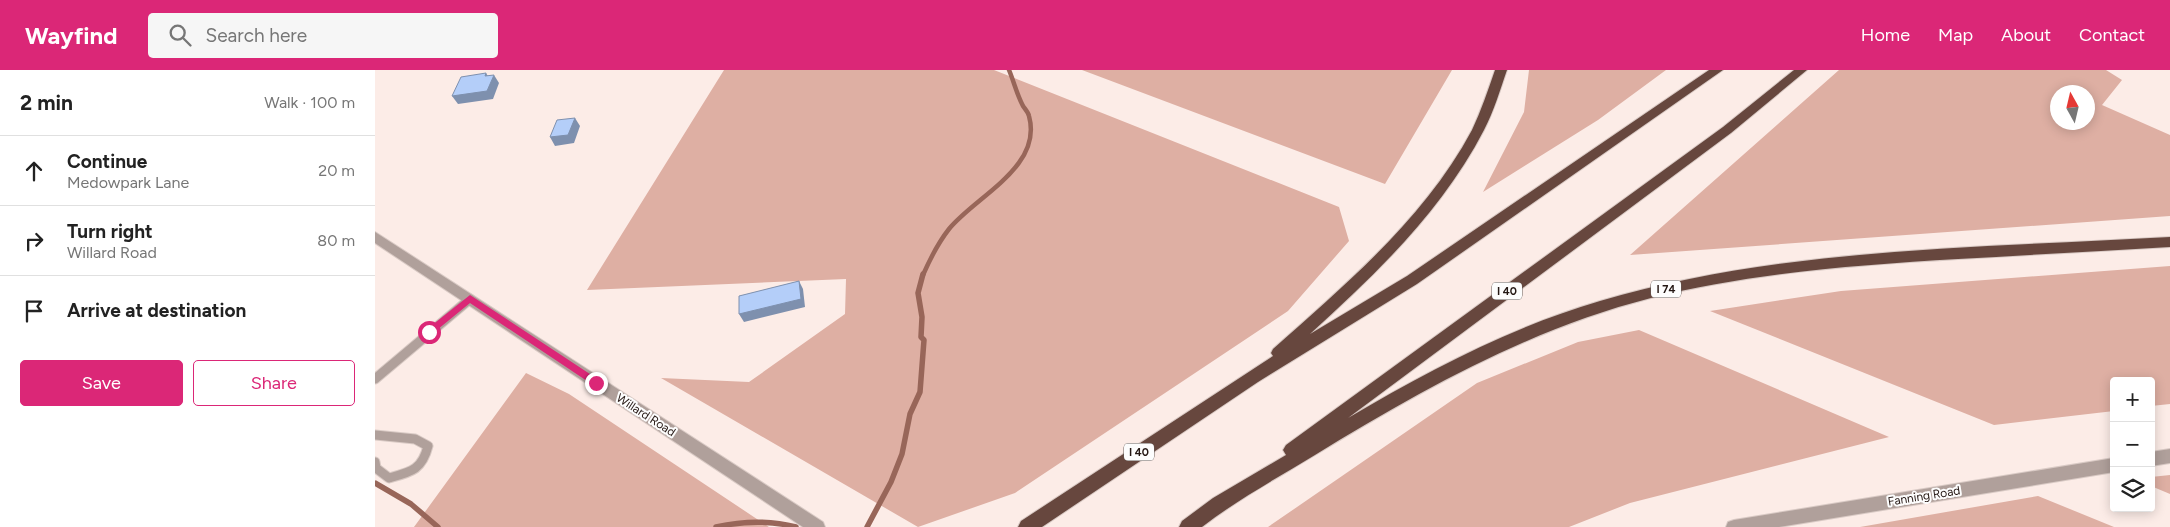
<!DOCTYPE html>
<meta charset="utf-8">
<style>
:root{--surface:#fff;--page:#f6f6f6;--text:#222;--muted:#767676;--line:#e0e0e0;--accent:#db2777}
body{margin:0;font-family:Figtree,sans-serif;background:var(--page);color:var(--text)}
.controls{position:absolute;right:15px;bottom:15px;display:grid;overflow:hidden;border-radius:5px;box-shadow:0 2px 12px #0003}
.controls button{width:45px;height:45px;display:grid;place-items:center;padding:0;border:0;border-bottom:1px solid var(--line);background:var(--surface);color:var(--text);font:25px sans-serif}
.compass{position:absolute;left:1675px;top:15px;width:45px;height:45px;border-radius:50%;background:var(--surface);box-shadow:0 2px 12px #0003;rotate:352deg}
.stop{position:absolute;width:15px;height:15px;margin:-11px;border:4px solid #db2777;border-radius:50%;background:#fff}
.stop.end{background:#db2777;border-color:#fff;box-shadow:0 1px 5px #0008}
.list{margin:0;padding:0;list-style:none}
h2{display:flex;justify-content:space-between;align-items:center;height:65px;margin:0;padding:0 20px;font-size:21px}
h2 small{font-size:16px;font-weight:400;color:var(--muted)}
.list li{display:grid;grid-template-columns:32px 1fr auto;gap:15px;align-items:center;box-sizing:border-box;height:70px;padding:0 20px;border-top:1px solid var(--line)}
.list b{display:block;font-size:19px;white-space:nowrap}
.list p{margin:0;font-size:16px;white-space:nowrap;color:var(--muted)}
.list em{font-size:16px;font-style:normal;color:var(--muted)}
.actions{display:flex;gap:10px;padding:15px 20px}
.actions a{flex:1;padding:11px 0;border:1px solid var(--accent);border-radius:5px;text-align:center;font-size:18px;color:var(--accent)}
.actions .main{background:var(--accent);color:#fff}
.icon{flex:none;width:28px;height:28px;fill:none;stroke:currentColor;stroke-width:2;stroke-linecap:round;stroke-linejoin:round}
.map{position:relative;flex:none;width:1795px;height:457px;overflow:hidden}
header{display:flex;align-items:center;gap:30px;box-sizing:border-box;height:70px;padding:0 25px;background:var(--accent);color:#fff}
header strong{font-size:24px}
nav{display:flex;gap:28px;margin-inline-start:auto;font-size:18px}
.search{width:350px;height:45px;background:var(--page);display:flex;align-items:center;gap:12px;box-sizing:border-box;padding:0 18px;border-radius:5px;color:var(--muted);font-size:19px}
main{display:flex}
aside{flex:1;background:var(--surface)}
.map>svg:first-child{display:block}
</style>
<header>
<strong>Wayfind</strong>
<div class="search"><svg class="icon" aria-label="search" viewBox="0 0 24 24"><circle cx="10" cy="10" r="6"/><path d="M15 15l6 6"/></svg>Search here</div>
<nav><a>Home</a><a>Map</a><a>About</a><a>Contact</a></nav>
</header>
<main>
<aside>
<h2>2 min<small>Walk · 100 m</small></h2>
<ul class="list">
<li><svg class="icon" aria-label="ahead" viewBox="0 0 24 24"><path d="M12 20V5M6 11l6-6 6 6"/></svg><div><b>Continue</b><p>Medowpark Lane</p></div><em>20 m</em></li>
<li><svg class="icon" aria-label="right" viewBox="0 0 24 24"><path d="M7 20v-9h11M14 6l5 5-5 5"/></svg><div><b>Turn right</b><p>Willard Road</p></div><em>80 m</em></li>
<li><svg class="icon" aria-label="arrive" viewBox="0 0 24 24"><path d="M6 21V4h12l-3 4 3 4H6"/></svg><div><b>Arrive at destination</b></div></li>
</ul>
<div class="actions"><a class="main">Save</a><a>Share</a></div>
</aside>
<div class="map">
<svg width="1795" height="457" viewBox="0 0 1795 457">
<rect width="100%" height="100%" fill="#fcece7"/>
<path fill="#deafa3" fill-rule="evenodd" d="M 349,0 L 619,0 L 964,137 L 974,171 L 913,241 L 640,423 L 543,457 L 286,308 L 374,312 L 470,244 L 471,209 L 212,220 Z
M 707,0 L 1077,0 L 1010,114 Z
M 1154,0 L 1291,0 L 1223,50 L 1108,122 L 1149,42 Z
M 1464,0 L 1731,0 L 1747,10 L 1727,35 L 1795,65 L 1795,146 L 1255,185 ZM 1682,22 L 1712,22 L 1712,52 L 1682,52 Z
M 1795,196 L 1795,334 L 1776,336 L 1776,311 L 1739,311 L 1739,341 L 1619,355 L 1335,241 L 1466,221 Z
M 1264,260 L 1514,367 L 1255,433 L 1194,457 L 893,457 L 1102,313 L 1203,272 Z
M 151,303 L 194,324 L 394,457 L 39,457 Z
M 1795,405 L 1795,424 L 1776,416 L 1776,407 Z
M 1663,426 L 1739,457 L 1485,457 Z"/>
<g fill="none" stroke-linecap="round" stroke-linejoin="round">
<path stroke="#986659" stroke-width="4.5" d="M 548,205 C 555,189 563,173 574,159 C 601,126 668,97 654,46 C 653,42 650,39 648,36 C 642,25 639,12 634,0"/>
<path stroke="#986659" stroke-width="5.5" d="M 0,413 L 36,434 L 63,457
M 341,457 C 368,451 394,450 421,457
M 492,457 L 516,412 L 527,384 L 535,344 L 545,322 L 549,270 L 546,267 L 547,247 L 543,223 L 548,204"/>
<defs>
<path id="service" d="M 0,309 L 95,229
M 0,365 L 40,369 L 53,376 C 47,400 36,402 14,408 L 1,398 L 0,392"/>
<path id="minor" d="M 0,162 L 448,452 L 450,457 L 428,457 L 0,173 Z
M 1795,379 L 1795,393 L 1776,396 L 1776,382 Z
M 1739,388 L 1739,402 L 1404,457 L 1351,457 L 1353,452 L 1359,450 Z"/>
<path id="motorway" d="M 1120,0 L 1132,0 C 1125,20 1119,41 1109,60 C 1067,141 1001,204 935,264 L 1032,206 L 1334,0 L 1348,0 L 1042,214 L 883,312 L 667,457 L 643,457 L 646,451 L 898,286 L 896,283 L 898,279 C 971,214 1050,148 1097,60 C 1106,41 1113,20 1120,0 Z
M 1419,0 L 1432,0 L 1356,63 L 973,348 C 1053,301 1136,257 1225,231 C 1409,177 1605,178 1795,167 L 1795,177 C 1724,181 1654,185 1583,189 C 1480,195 1377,203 1276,228 C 1155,259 1046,320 940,385 C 902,408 862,430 827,457 L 804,457 L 807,451 L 838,428 L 911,385 L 908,380 L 911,375 L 1348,57 Z"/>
</defs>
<use href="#service" stroke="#d9cac5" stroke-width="11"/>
<use href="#minor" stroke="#d9cac5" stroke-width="2"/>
<use href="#motorway" stroke="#d9cac5" stroke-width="2"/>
<use href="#service" stroke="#b0a09b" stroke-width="9"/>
<use href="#minor" fill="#b0a09b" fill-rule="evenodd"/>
<use href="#motorway" fill="#67473e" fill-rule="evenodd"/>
</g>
<path fill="#7e90ae" d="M 111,3 L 116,11 L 119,5 L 124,13 L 118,29 L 83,34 L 77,26 L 110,6 Z
M 200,48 L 205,56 L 199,73 L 180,76 L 175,67 Z
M 424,211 L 428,219 L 430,237 L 369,252 L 364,244 Z"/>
<path fill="#b4cef9" stroke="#7e90ae" d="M 111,3 L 110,6 L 119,5 L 112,21 L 77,26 L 86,7 Z
M 200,48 L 193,65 L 175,67 L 182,50 Z
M 424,211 L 426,229 L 364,244 L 364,226 Z"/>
<path fill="#db2777" d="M 95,225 L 224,310 L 224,315 L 218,315 L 95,233 L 57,264 L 51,264 L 51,260 Z"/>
<g text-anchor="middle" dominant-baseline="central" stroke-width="4" stroke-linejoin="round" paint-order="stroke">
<g fill="#fdfdfd" stroke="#655c59" stroke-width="1">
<rect x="1276" y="210.5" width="30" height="17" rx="4"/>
<rect x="1117" y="212.5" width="30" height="17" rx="4"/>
<rect x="749" y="373.5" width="30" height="17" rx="4"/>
</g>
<g font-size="11" font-weight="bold" fill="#241713">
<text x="1291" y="219">I 74</text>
<text x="1132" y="221">I 40</text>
<text x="764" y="382">I 40</text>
</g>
<g font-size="12" fill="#241713" stroke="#fdfdfd">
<text transform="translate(271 345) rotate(33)">Willard Road</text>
<text transform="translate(1549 426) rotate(-9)">Fanning Road</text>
</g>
</g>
</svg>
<div class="controls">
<button>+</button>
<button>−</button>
<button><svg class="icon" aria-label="layers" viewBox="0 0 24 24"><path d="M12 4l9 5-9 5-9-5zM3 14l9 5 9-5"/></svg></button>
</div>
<svg class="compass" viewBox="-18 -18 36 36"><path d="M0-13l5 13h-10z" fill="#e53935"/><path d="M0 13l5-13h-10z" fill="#767676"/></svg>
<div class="stop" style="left:54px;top:262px"></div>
<div class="stop end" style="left:221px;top:313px"></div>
</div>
</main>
